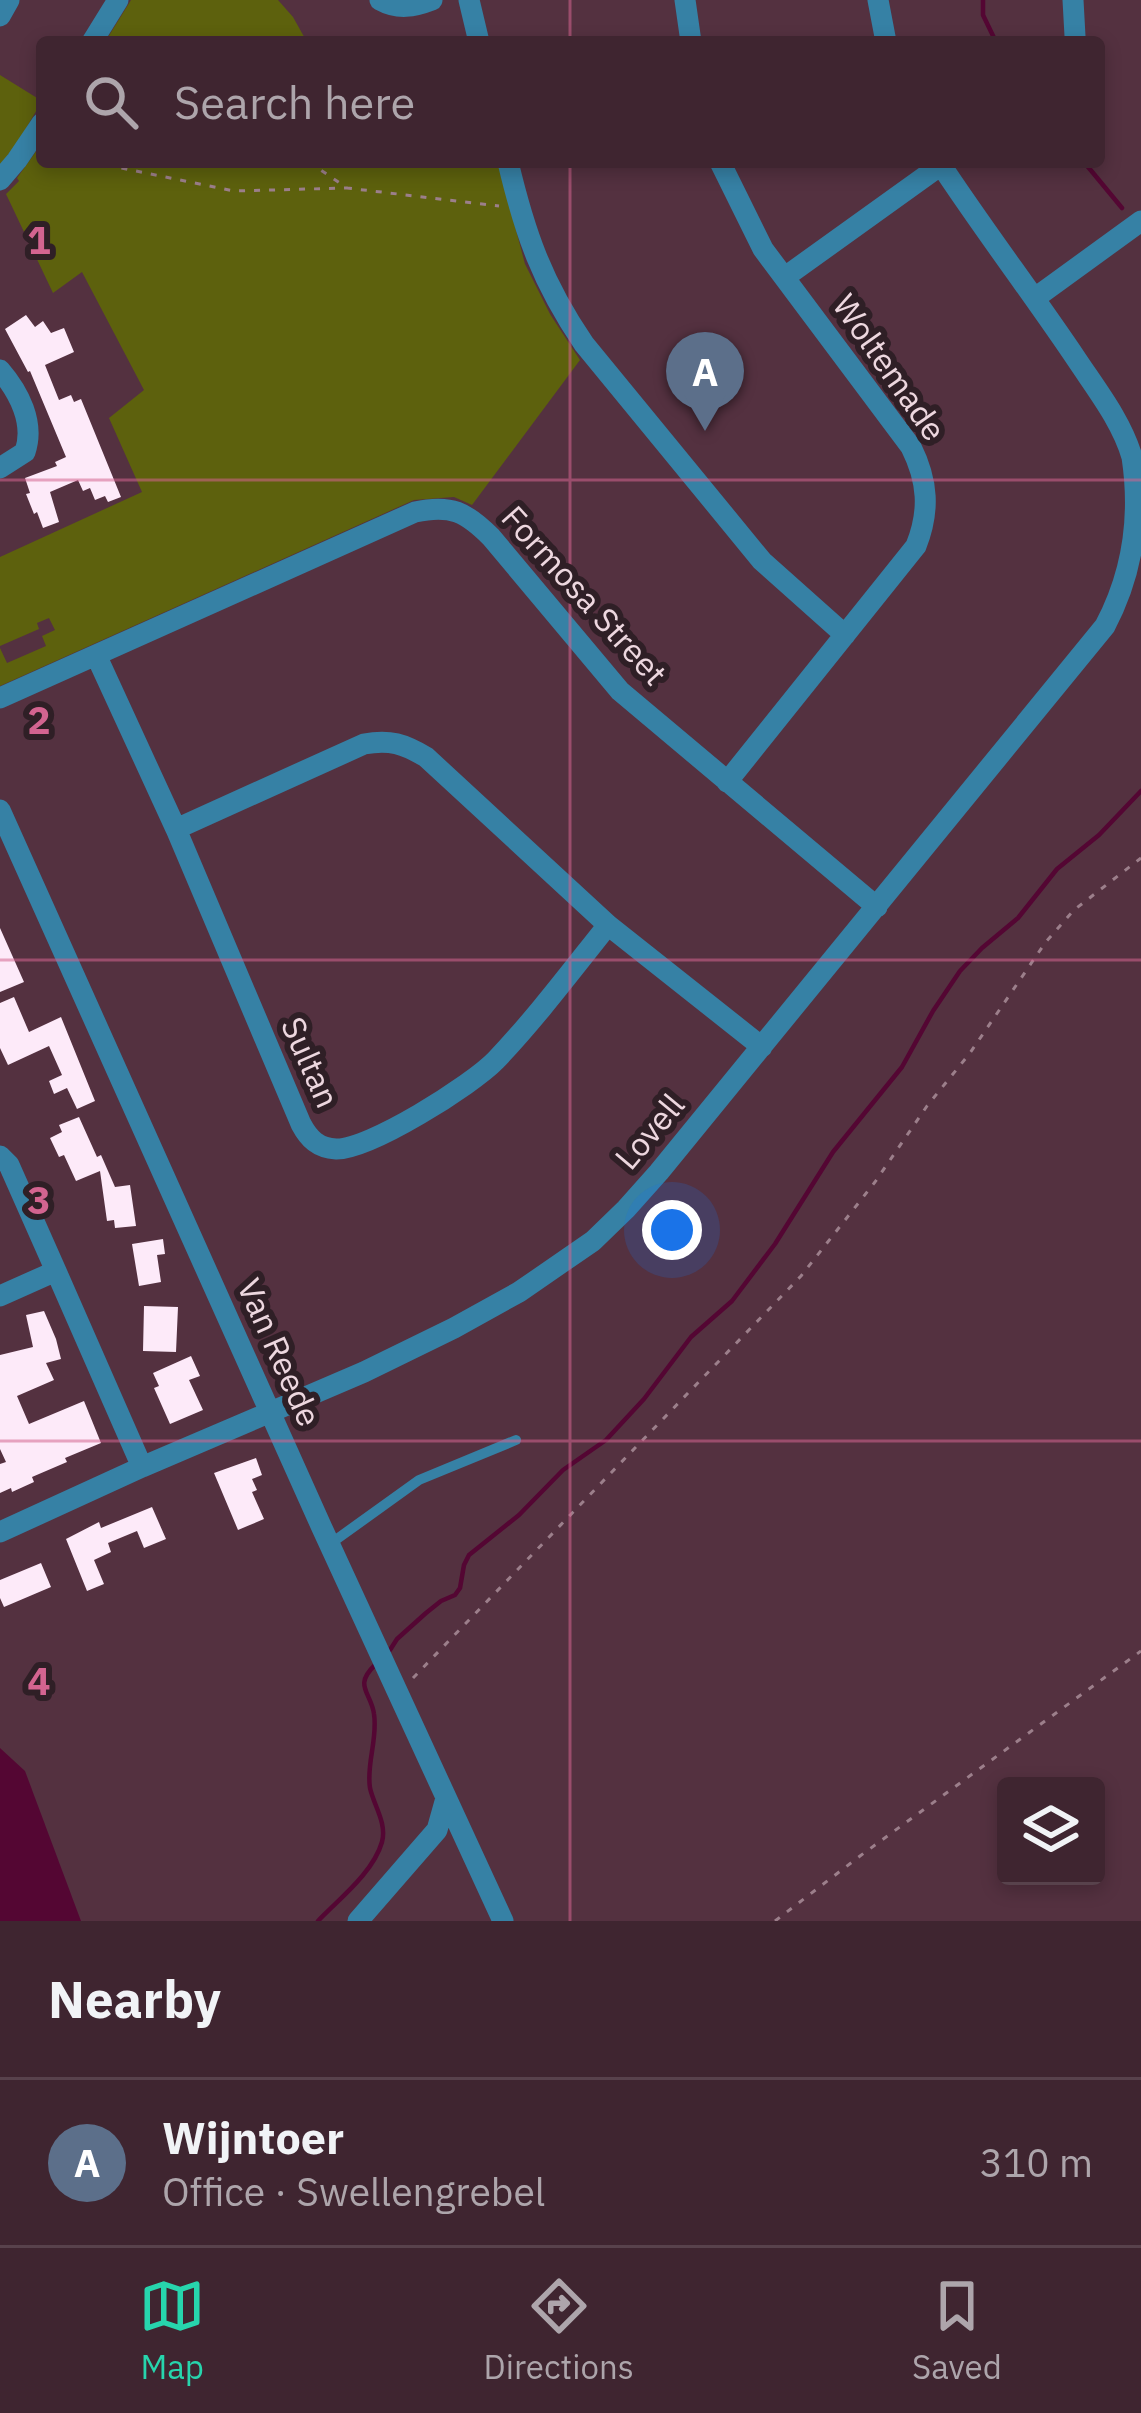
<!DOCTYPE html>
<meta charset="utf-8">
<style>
:root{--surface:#3f2530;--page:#462d38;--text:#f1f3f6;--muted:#ada5ab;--line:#58424c;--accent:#27d5ad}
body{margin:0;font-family:"IBM Plex Sans",sans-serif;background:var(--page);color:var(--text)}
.controls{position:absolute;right:36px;bottom:36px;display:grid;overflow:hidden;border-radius:12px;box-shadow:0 6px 18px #0003}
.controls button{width:108px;height:108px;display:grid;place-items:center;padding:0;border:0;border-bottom:3px solid var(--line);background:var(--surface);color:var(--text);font:60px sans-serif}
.you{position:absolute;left:672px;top:1230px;width:42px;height:42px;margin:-30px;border:9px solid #fff;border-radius:50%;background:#1a73e8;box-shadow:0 0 0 18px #1a73e833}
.badge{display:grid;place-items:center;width:78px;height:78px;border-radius:50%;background:var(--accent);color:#fff;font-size:39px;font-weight:700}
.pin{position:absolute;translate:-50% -99px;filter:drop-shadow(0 3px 6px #0008)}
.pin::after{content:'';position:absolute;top:63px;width:42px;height:36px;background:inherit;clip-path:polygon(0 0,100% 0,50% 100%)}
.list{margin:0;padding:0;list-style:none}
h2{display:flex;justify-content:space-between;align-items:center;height:156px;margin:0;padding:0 48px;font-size:51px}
h2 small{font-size:39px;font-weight:400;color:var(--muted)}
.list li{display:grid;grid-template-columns:78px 1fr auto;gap:36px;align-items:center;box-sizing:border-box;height:168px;padding:0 48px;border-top:3px solid var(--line)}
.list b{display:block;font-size:45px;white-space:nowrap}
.list p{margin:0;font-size:39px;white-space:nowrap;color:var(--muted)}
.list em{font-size:39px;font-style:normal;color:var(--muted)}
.icon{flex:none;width:66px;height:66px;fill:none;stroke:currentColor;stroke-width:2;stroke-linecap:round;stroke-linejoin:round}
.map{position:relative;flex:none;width:1141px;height:1921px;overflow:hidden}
.search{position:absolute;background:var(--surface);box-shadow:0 6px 18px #0003;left:36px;right:36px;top:36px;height:132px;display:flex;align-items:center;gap:30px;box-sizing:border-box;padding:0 42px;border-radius:12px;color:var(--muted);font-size:45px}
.sheet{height:324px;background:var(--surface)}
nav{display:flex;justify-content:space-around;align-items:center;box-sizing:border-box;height:168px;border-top:3px solid var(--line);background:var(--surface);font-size:33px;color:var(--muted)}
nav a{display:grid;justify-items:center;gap:6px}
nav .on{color:var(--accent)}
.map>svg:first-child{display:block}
</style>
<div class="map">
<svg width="1141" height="1921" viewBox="0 0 1141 1921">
<rect width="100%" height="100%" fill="#543140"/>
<path fill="#5d610d" d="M 131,0 L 278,0 L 293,17 L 307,42 L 105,42 Z
M 0,75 L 42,101 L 18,142 L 0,165 Z
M 42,143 L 42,162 L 498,162 L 525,264 L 550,314 L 580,360 L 472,505 L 454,497 L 414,500 L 0,686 L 0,648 L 7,663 L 46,646 L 42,636 L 55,630 L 49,618 L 37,623 L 39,629 L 0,646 L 0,557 L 142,492 L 109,418 L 144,390 L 82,272 L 53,293 L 6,194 L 19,181 L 17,178 Z"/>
<path fill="#540633" d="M 0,1748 L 25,1771 L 81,1921 L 0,1921 Z"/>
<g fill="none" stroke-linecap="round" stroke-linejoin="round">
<path stroke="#540633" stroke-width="4.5" d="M 983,0 L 983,15 L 996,42
M 1084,162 L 1122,208
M 390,1650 L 397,1639 L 426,1613 L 441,1601 L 455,1595 L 460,1588 L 464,1565 L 469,1555 L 519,1515 L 563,1470 L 606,1440 L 644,1399 L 691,1337 L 732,1301 L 775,1244 L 833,1152 L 902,1067 L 933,1011 L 960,971 L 982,948 L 1018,918 L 1057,869 L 1099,835 L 1141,791
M 318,1921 C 339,1899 373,1873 382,1842 C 387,1823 374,1806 370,1788 C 366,1764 378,1739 374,1714 C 371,1692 353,1686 375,1665"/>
</g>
<path fill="#fdeaf9" d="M 26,315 L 35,327 L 43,321 L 51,333 L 64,328 L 74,352 L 45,365 L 59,400 L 71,395 L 74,402 L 81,399 L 121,497 L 108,502 L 105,496 L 95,500 L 90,488 L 83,491 L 78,480 L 50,492 L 59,522 L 43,528 L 37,512 L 34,514 L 26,494 L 30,493 L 25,478 L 57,466 L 55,462 L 66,457 L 30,371 L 28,372 L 5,329 Z
M 0,928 L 24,982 L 0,992 Z
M 14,997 L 29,1032 L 61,1017 L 95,1101 L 77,1109 L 67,1088 L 54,1094 L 49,1081 L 62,1075 L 49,1046 L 8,1065 L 0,1048 L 0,1003 Z
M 79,1117 L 97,1157 L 101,1155 L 115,1187 L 130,1185 L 136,1226 L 115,1228 L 114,1220 L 107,1221 L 100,1171 L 76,1181 L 64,1155 L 59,1157 L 50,1138 L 62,1132 L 59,1125 Z
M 163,1239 L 165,1254 L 157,1255 L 161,1282 L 139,1286 L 132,1244 Z
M 144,1306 L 178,1307 L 176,1352 L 143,1351 Z
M 44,1311 L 56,1339 L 61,1359 L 46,1363 L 54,1380 L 17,1396 L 29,1424 L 84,1401 L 101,1443 L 65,1458 L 67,1462 L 32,1477 L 34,1482 L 12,1492 L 11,1488 L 0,1493 L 0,1464 L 6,1462 L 0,1449 L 0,1355 L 33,1347 L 26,1315 Z
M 191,1356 L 200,1376 L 189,1380 L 203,1410 L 170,1424 L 154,1388 L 159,1386 L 153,1373 Z
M 256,1458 L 262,1475 L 252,1479 L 257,1490 L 252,1492 L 264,1519 L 238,1530 L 214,1473 Z
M 152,1507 L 166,1539 L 144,1548 L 137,1531 L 108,1543 L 111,1552 L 94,1560 L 104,1584 L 87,1591 L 66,1539 L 99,1522 L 101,1528 Z
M 41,1563 L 51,1587 L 4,1607 L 0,1598 L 0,1580 Z"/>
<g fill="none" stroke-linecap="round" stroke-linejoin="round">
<path stroke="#9c7f8b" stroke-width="3" stroke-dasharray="6 9" stroke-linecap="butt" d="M 92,162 L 234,191 L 347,188
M 309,162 L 347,188 L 499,206
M 413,1678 L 801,1276 L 875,1182 L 927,1106 L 970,1053 L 1045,943 L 1074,910 L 1141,858
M 775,1921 L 860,1856 L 1141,1651"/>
<path stroke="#3681a5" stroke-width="10" d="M 330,1544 L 419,1480 L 516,1440"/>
<path stroke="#3681a5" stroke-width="21" d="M 380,0 C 398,10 414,7 432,0
M 469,0 L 479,42
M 685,0 L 691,42
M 878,0 L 886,42
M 1073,0 L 1075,36
M 0,16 L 9,0
M 92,42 L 118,0
M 508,162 C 525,234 542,282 584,344 L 762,561 L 845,635
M 720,162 L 763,249 L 911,447 C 928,481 930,511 916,546 L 727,782
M 0,180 L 17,160 L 42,123
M 785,277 L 941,165
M 1035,298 L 1141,221
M 0,370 C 19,392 35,423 25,452 L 0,468
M 96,655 L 176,829 L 301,1124 C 309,1139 318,1148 336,1149 C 369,1150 472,1085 496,1060 C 536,1018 572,970 608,925
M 0,698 L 415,512 C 451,504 466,512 491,537 L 620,691 L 877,907
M 0,810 L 322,1528 L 503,1921
M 176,829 L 364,744 C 390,739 404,744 426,757 L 608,925 L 762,1047
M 0,1156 L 9,1165 L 56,1271
M 0,1296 L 56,1271 L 142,1467
M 0,1532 L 142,1467 L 364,1372 L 454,1328 L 519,1292 L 593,1241 L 626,1209 L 659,1172 L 1105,626 C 1133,573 1141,517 1132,457 C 1122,422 1097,390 1077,360 C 1032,293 983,229 939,162
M 358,1921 L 437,1830 L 446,1798"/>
</g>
<path fill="none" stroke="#d36490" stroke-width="3" stroke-opacity="0.55" d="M 570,0 L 570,42M 570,162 L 570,1921M 0,480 L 1141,480M 0,960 L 1141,960M 0,1441 L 1141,1441"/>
<g text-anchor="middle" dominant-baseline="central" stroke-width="12" stroke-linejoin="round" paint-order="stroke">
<g font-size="33" fill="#edd7df" stroke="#2f1f26">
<text transform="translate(890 367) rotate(55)">Woltemade</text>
<text transform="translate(585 595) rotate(48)">Formosa Street</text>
<text transform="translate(311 1062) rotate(66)">Sultan</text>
<text transform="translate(649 1131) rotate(-50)">Lovell</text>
<text transform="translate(280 1352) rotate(66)">Van Reede</text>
</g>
</g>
<g font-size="39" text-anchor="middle" font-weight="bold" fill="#d36490" stroke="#2f1f26" stroke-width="12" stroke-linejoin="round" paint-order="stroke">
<text x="39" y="254">1</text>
<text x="39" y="734">2</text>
<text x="39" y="1214">3</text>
<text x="39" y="1695">4</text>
</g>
</svg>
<div class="controls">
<button><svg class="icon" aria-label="layers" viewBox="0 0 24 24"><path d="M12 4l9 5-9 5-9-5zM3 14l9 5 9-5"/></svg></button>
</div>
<div class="you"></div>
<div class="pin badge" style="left:705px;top:431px;background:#5c6f8a">A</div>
<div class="search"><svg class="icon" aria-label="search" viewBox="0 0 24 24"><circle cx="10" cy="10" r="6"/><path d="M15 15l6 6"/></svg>Search here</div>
</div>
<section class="sheet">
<h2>Nearby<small></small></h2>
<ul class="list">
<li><span class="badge" style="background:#5c6f8a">A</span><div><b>Wijntoer</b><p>Office · Swellengrebel</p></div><em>310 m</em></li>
</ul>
</section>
<nav>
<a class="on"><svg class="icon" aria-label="map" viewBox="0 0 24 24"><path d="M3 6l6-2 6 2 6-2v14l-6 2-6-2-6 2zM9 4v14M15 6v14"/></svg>Map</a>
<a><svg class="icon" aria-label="directions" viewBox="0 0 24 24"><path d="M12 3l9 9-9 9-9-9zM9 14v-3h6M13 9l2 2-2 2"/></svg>Directions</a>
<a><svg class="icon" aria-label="saved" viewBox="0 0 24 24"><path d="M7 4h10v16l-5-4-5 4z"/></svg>Saved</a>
</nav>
